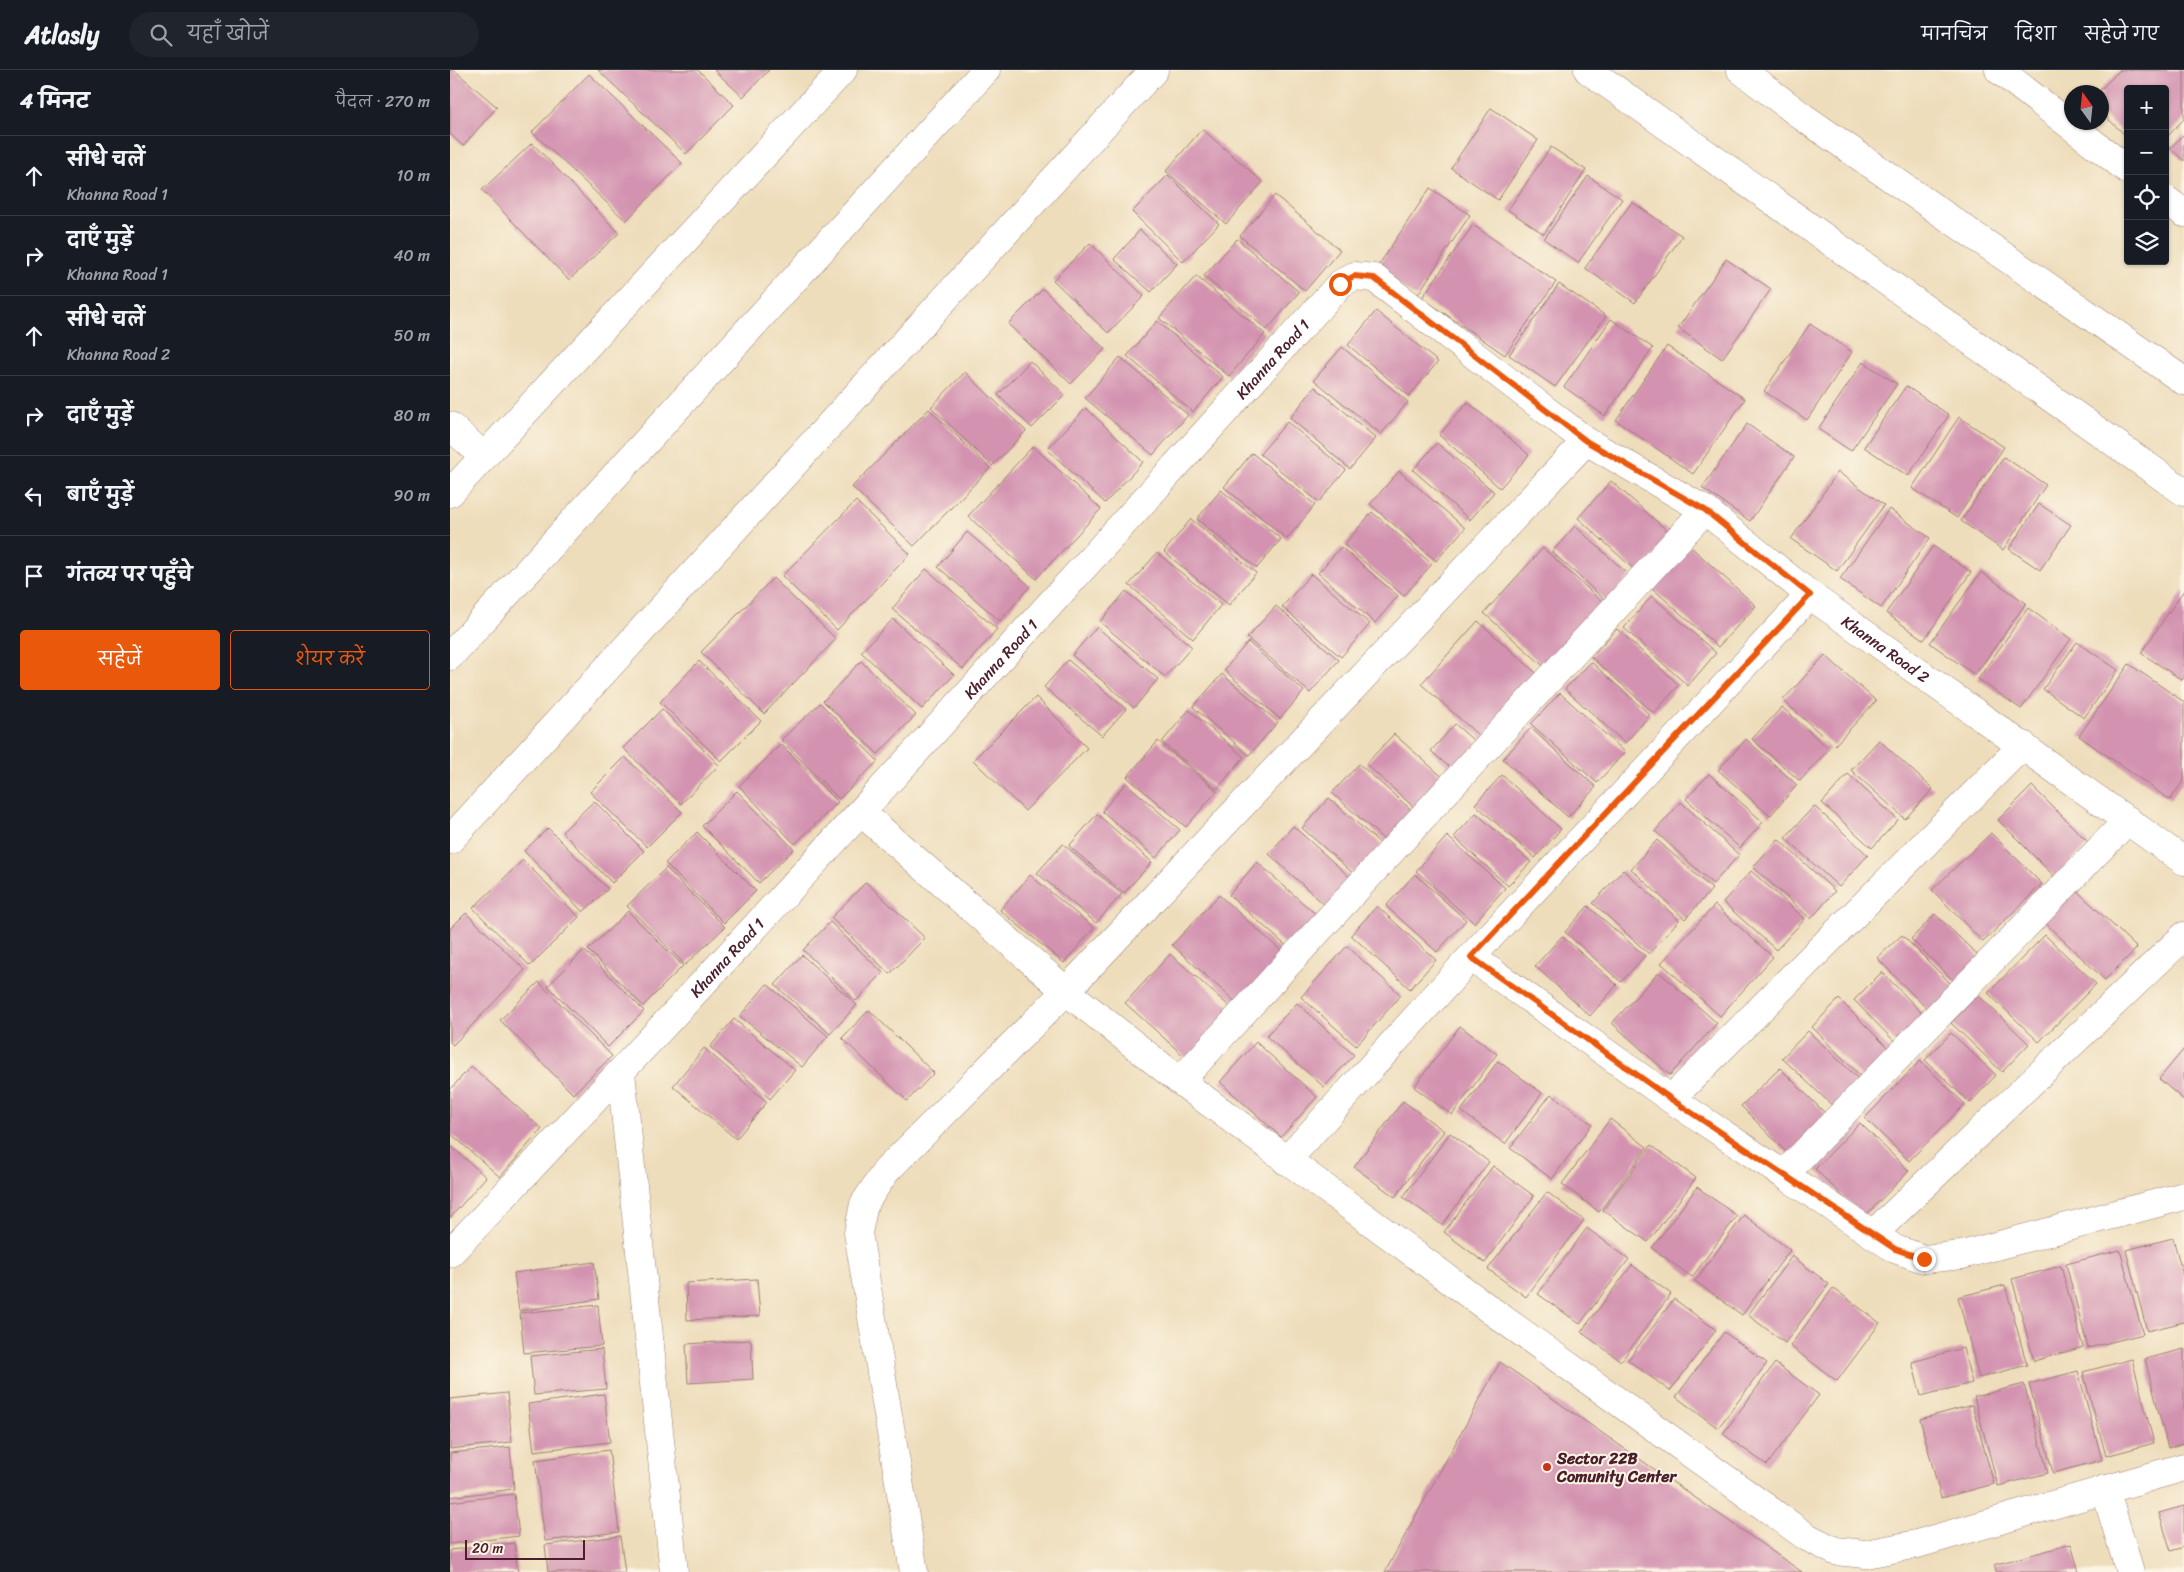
<!DOCTYPE html>
<html lang="hi">
<meta charset="utf-8">
<style>
:root{--surface:#171b24;--page:#20242c;--text:#f1f3f6;--muted:#9ea1a6;--line:#363941;--accent:#ea580c}
body{margin:0;font-family:Sriracha,"Playpen Sans Deva",sans-serif;background:var(--page);color:var(--text)}
.controls{position:absolute;right:15px;top:15px;display:grid;overflow:hidden;border-radius:5px;box-shadow:0 1px 4px #0004}
.controls button{width:45px;height:45px;display:grid;place-items:center;padding:0;border:0;border-bottom:1px solid var(--line);background:var(--surface);color:var(--text);font:25px sans-serif}
.compass{position:absolute;left:1614px;top:15px;width:45px;height:45px;border-radius:50%;background:var(--surface);box-shadow:0 1px 4px #0004;rotate:345deg}
.scale{position:absolute;left:15px;bottom:12px;width:120px;box-sizing:border-box;padding-left:5px;border:2px solid #4a1f2b;border-top:0;font-size:14px;line-height:18px;white-space:nowrap;color:#4a1f2b;-webkit-text-stroke:4px #fcf5e5;paint-order:stroke}
.stop{position:absolute;width:15px;height:15px;margin:-11px;border:4px solid #ea580c;border-radius:50%;background:#fff}
.stop.end{background:#ea580c;border-color:#fff;box-shadow:0 1px 5px #0008}
.list{margin:0;padding:0;list-style:none}
h2{display:flex;justify-content:space-between;align-items:center;height:65px;margin:0;padding:0 20px;font-size:21px}
h2 small{font-size:16px;font-weight:400;color:var(--muted)}
.list li{display:grid;grid-template-columns:32px 1fr auto;gap:15px;align-items:center;box-sizing:border-box;height:80px;padding:0 20px;border-top:1px solid var(--line)}
.list b{display:block;font-size:19px;white-space:nowrap}
.list p{margin:0;font-size:16px;white-space:nowrap;color:var(--muted)}
.list em{font-size:16px;font-style:normal;color:var(--muted)}
.actions{display:flex;gap:10px;padding:15px 20px}
.actions a{flex:1;padding:11px 0;border:1px solid var(--accent);border-radius:5px;text-align:center;font-size:18px;color:var(--accent)}
.actions .main{background:var(--accent);color:#fff}
.icon{flex:none;width:28px;height:28px;fill:none;stroke:currentColor;stroke-width:2;stroke-linecap:round;stroke-linejoin:round}
.map{position:relative;flex:none;width:1734px;height:1502px;overflow:hidden}
header{display:flex;align-items:center;gap:30px;box-sizing:border-box;height:70px;padding:0 25px;background:var(--surface);border-bottom:1px solid var(--line)}
header strong{font-size:24px}
nav{display:flex;gap:28px;margin-inline-start:auto;font-size:18px}
.search{width:350px;height:45px;background:var(--page);display:flex;align-items:center;gap:12px;box-sizing:border-box;padding:0 18px;border-radius:28px;color:var(--muted);font-size:19px}
main{display:flex}
aside{flex:1;background:var(--surface)}
.map>svg:first-child{display:block}
</style>
<header>
<strong>Atlasly</strong>
<div class="search"><svg class="icon" aria-label="search" viewBox="0 0 24 24"><circle cx="10" cy="10" r="6"/><path d="M15 15l6 6"/></svg>यहाँ खोजें</div>
<nav><a>मानचित्र</a><a>दिशा</a><a>सहेजे गए</a></nav>
</header>
<main>
<aside>
<h2>4 मिनट<small>पैदल · 270 m</small></h2>
<ul class="list">
<li><svg class="icon" aria-label="ahead" viewBox="0 0 24 24"><path d="M12 20V5M6 11l6-6 6 6"/></svg><div><b>सीधे चलें</b><p>Khanna Road 1</p></div><em>10 m</em></li>
<li><svg class="icon" aria-label="right" viewBox="0 0 24 24"><path d="M7 20v-9h11M14 6l5 5-5 5"/></svg><div><b>दाएँ मुड़ें</b><p>Khanna Road 1</p></div><em>40 m</em></li>
<li><svg class="icon" aria-label="ahead" viewBox="0 0 24 24"><path d="M12 20V5M6 11l6-6 6 6"/></svg><div><b>सीधे चलें</b><p>Khanna Road 2</p></div><em>50 m</em></li>
<li><svg class="icon" aria-label="right" viewBox="0 0 24 24"><path d="M7 20v-9h11M14 6l5 5-5 5"/></svg><div><b>दाएँ मुड़ें</b></div><em>80 m</em></li>
<li><svg class="icon" aria-label="left" viewBox="0 0 24 24"><path d="M17 20v-9H6M10 6l-5 5 5 5"/></svg><div><b>बाएँ मुड़ें</b></div><em>90 m</em></li>
<li><svg class="icon" aria-label="arrive" viewBox="0 0 24 24"><path d="M6 21V4h12l-3 4 3 4H6"/></svg><div><b>गंतव्य पर पहुँचे</b></div></li>
</ul>
<div class="actions"><a class="main">सहेजें</a><a>शेयर करें</a></div>
</aside>
<div class="map">
<svg width="1734" height="1502" viewBox="0 0 1734 1502">
<rect width="100%" height="100%" fill="#fcf5e5"/>
<filter id="ink" filterUnits="userSpaceOnUse"><feTurbulence type="fractalNoise" baseFrequency=".02" numOctaves="2"/><feDisplacementMap in="SourceGraphic" scale="10" xChannelSelector="R" yChannelSelector="G"/><feConvolveMatrix kernelMatrix="1 2 1 2 8 2 1 2 1" color-interpolation-filters="sRGB"/></filter>
<filter id="wash" filterUnits="userSpaceOnUse"><feTurbulence type="fractalNoise" baseFrequency=".0096" numOctaves="4" result="noise"/><feDisplacementMap in="SourceGraphic" scale="20" xChannelSelector="R" yChannelSelector="G"/><feGaussianBlur stdDeviation="1.12" result="paint"/><feColorMatrix in="noise" values="0 0 0 0 0 0 0 0 0 0 0 0 0 0 0 0 0 1.4 0 .05"/><feComposite in="paint" operator="in"/></filter>
<g filter="url(#wash)">
<rect width="100%" height="100%" fill="#edb"/>
<g id="blocks">
<path fill="#d393b0" d="M 0,0 L 4,0 L 47,37 L 13,76 L 0,64 Z
M 148,0 L 248,0 L 284,35 L 236,84 Z
M 264,0 L 319,0 L 293,27 Z
M 1670,0 L 1734,0 L 1734,49 L 1715,69 L 1715,19 L 1678,19 L 1678,68 L 1652,43 L 1652,22 L 1648,22 Z
M 139,4 L 232,93 L 176,151 L 82,62 Z
M 1041,38 L 1088,70 L 1048,130 L 1001,98 Z
M 752,59 L 813,112 L 776,154 L 716,101 Z
M 1734,64 L 1734,91 L 1720,78 Z
M 82,73 L 169,163 L 119,210 L 32,120 Z
M 1101,77 L 1136,100 L 1094,164 L 1058,140 Z
M 718,105 L 769,154 L 733,192 L 682,142 Z
M 1138,106 L 1172,129 L 1128,193 L 1094,169 Z
M 980,118 L 1020,145 L 966,227 L 926,199 Z
M 825,125 L 890,180 L 855,221 L 790,166 Z
M 1182,132 L 1232,166 L 1185,233 L 1135,198 Z
M 1023,155 L 1106,212 L 1055,285 L 972,228 Z
M 690,160 L 727,194 L 701,222 L 664,189 Z
M 787,169 L 849,222 L 817,260 L 754,206 Z
M 640,173 L 694,226 L 658,263 L 603,210 Z
M 1276,189 L 1321,219 L 1272,289 L 1228,258 Z
M 746,206 L 815,264 L 779,306 L 709,248 Z
M 1109,214 L 1156,246 L 1105,317 L 1059,285 Z
M 593,219 L 655,279 L 621,314 L 558,254 Z
M 926,241 L 988,292 L 959,326 L 898,275 Z
M 1161,249 L 1203,278 L 1155,346 L 1114,317 Z
M 707,251 L 773,307 L 743,342 L 677,286 Z
M 1360,254 L 1402,282 L 1357,350 L 1314,321 Z
M 1217,276 L 1295,329 L 1243,404 L 1166,350 Z
M 892,277 L 958,332 L 931,364 L 864,310 Z
M 670,287 L 738,345 L 703,385 L 635,328 Z
M 580,291 L 615,325 L 582,358 L 548,325 Z
M 1413,292 L 1447,314 L 1401,381 L 1368,359 Z
M 515,302 L 576,361 L 542,396 L 481,337 Z
M 1456,316 L 1499,345 L 1458,406 L 1414,377 Z
M 865,317 L 926,368 L 900,399 L 840,348 Z
M 1018,332 L 1079,385 L 1050,418 L 989,365 Z
M 636,338 L 693,392 L 655,433 L 597,379 Z
M 479,339 L 540,398 L 464,476 L 402,417 Z
M 1509,347 L 1554,377 L 1507,448 L 1462,418 Z
M 837,352 L 896,400 L 869,432 L 810,384 Z
M 1297,354 L 1344,387 L 1300,451 L 1252,418 Z
M 987,373 L 1044,422 L 1020,450 L 963,400 Z
M 583,376 L 651,439 L 586,509 L 518,446 Z
M 802,383 L 865,435 L 837,469 L 774,417 Z
M 1554,387 L 1596,415 L 1553,480 L 1511,451 Z
M 949,401 L 1015,458 L 986,491 L 920,434 Z
M 1388,402 L 1434,435 L 1387,501 L 1341,469 Z
M 1161,411 L 1222,465 L 1188,503 L 1128,448 Z
M 771,420 L 831,469 L 807,498 L 747,449 Z
M 406,431 L 460,484 L 387,560 L 332,506 Z
M 1589,434 L 1621,455 L 1590,500 L 1559,479 Z
M 1439,439 L 1480,468 L 1431,538 L 1390,509 Z
M 922,442 L 982,494 L 954,526 L 894,475 Z
M 741,449 L 806,503 L 779,535 L 714,482 Z
M 1125,456 L 1180,506 L 1157,532 L 1102,482 Z
M 517,462 L 580,516 L 550,551 L 488,497 Z
M 1240,476 L 1306,536 L 1268,577 L 1202,518 Z
M 1483,476 L 1521,502 L 1474,570 L 1436,543 Z
M 891,477 L 948,526 L 925,553 L 868,503 Z
M 1093,478 L 1158,537 L 1099,601 L 1034,543 Z
M 707,483 L 771,535 L 743,569 L 679,515 Z
M 476,499 L 547,559 L 513,599 L 442,539 Z
M 1531,502 L 1576,533 L 1525,605 L 1480,573 Z
M 861,504 L 920,554 L 891,587 L 832,537 Z
M 323,508 L 386,569 L 314,644 L 251,582 Z
M 1734,520 L 1734,608 L 1732,610 L 1691,583 Z
M 676,521 L 742,577 L 715,607 L 650,552 Z
M 1202,526 L 1266,583 L 1238,616 L 1174,558 Z
M 826,536 L 889,590 L 860,623 L 797,568 Z
M 1578,538 L 1621,569 L 1571,639 L 1528,609 Z
M 443,549 L 504,605 L 472,639 L 411,582 Z
M 1028,551 L 1094,610 L 1037,673 L 971,614 Z
M 647,557 L 708,609 L 684,638 L 622,585 Z
M 1167,559 L 1229,615 L 1204,643 L 1141,587 Z
M 798,572 L 854,621 L 830,649 L 774,600 Z
M 1627,572 L 1668,600 L 1634,648 L 1593,619 Z
M 1375,585 L 1426,631 L 1384,676 L 1333,630 Z
M 618,590 L 676,639 L 652,666 L 594,617 Z
M 249,591 L 311,651 L 271,691 L 210,632 Z
M 411,591 L 466,645 L 428,684 L 373,631 Z
M 1141,592 L 1200,645 L 1175,673 L 1115,619 Z
M 1679,594 L 1734,632 L 1734,710 L 1720,730 L 1629,666 Z
M 772,604 L 828,652 L 799,685 L 743,637 Z
M 1110,623 L 1175,682 L 1147,713 L 1081,654 Z
M 586,627 L 637,678 L 575,741 L 523,690 Z
M 370,633 L 428,691 L 389,729 L 331,670 Z
M 1332,637 L 1379,679 L 1350,711 L 1302,669 Z
M 212,639 L 269,695 L 231,734 L 173,678 Z
M 739,640 L 794,687 L 767,719 L 712,672 Z
M 1005,654 L 1031,677 L 1007,704 L 981,681 Z
M 1081,658 L 1146,717 L 1118,747 L 1053,689 Z
M 944,664 L 997,711 L 969,742 L 916,694 Z
M 1296,669 L 1347,715 L 1320,746 L 1268,700 Z
M 1429,670 L 1483,719 L 1455,749 L 1401,700 Z
M 708,671 L 767,721 L 736,757 L 677,707 Z
M 331,674 L 388,732 L 345,774 L 289,716 Z
M 175,687 L 232,742 L 197,777 L 140,722 Z
M 909,694 L 966,744 L 939,774 L 882,723 Z
M 1259,704 L 1313,752 L 1290,778 L 1236,729 Z
M 1398,704 L 1448,750 L 1422,778 L 1372,733 Z
M 1052,705 L 1111,759 L 1085,788 L 1025,734 Z
M 676,713 L 730,760 L 706,788 L 652,741 Z
M 1582,716 L 1639,773 L 1605,807 L 1548,750 Z
M 287,721 L 344,779 L 309,813 L 252,756 Z
M 879,728 L 932,775 L 905,805 L 852,758 Z
M 144,731 L 194,781 L 162,813 L 112,762 Z
M 1231,732 L 1289,785 L 1263,814 L 1205,761 Z
M 1364,736 L 1418,785 L 1389,817 L 1335,768 Z
M 1026,743 L 1081,792 L 1058,816 L 1004,767 Z
M 647,744 L 702,792 L 674,823 L 619,776 Z
M 843,756 L 903,810 L 878,838 L 819,784 Z
M 98,758 L 158,819 L 133,842 L 74,781 Z
M 247,762 L 306,821 L 274,853 L 215,793 Z
M 1541,763 L 1592,814 L 1533,872 L 1482,820 Z
M 997,766 L 1055,818 L 1024,853 L 966,801 Z
M 1328,769 L 1385,821 L 1361,849 L 1303,797 Z
M 1207,770 L 1262,819 L 1235,849 L 1181,799 Z
M 613,774 L 672,824 L 646,853 L 587,803 Z
M 73,790 L 129,847 L 80,896 L 23,838 Z
M 807,792 L 871,849 L 842,881 L 779,825 Z
M 216,798 L 275,857 L 235,895 L 177,836 Z
M 1173,800 L 1229,850 L 1199,884 L 1143,833 Z
M 1301,801 L 1355,849 L 1326,880 L 1273,832 Z
M 965,804 L 1016,850 L 987,882 L 936,836 Z
M 580,805 L 644,858 L 614,893 L 550,840 Z
M 416,812 L 475,868 L 440,904 L 381,848 Z
M 1623,817 L 1687,878 L 1655,910 L 1592,850 Z
M 769,825 L 838,887 L 792,938 L 722,875 Z
M 1265,835 L 1323,887 L 1270,946 L 1211,893 Z
M 927,836 L 986,890 L 960,919 L 901,865 Z
M 1138,836 L 1195,886 L 1171,912 L 1115,862 Z
M 178,841 L 233,896 L 193,936 L 138,880 Z
M 16,843 L 75,900 L 3,975 L 0,972 L 0,859 Z
M 1485,844 L 1535,892 L 1510,917 L 1461,869 Z
M 380,852 L 433,903 L 406,931 L 353,880 Z
M 1452,865 L 1506,919 L 1482,944 L 1427,888 Z
M 1595,865 L 1646,914 L 1589,972 L 1538,923 Z
M 1112,866 L 1167,915 L 1140,946 L 1085,896 Z
M 897,876 L 951,925 L 906,976 L 851,927 Z
M 134,880 L 194,941 L 158,977 L 98,916 Z
M 720,884 L 788,944 L 743,994 L 675,933 Z
M 352,885 L 407,935 L 380,964 L 325,915 Z
M 1209,902 L 1267,953 L 1220,1005 L 1162,953 Z
M 1432,902 L 1474,945 L 1446,973 L 1404,930 Z
M 89,912 L 162,986 L 123,1024 L 50,950 Z
M 317,914 L 378,966 L 352,997 L 290,946 Z
M 1528,925 L 1579,974 L 1552,1002 L 1501,953 Z
M 1389,929 L 1444,984 L 1416,1012 L 1362,957 Z
M 847,933 L 904,985 L 874,1017 L 816,966 Z
M 419,940 L 484,1003 L 457,1031 L 392,968 Z
M 284,949 L 345,1000 L 320,1029 L 260,977 Z
M 1010,956 L 1047,984 L 1002,1045 L 964,1017 Z
M 1358,961 L 1414,1014 L 1388,1041 L 1332,988 Z
M 1501,963 L 1546,1005 L 1520,1033 L 1475,990 Z
M 806,972 L 867,1027 L 831,1067 L 770,1012 Z
M 254,978 L 317,1032 L 286,1069 L 223,1016 Z
M 1734,979 L 1734,1030 L 1709,1009 Z
M 1048,991 L 1092,1023 L 1055,1074 L 1011,1041 Z
M 1470,991 L 1515,1034 L 1459,1091 L 1415,1048 Z
M 21,996 L 92,1059 L 50,1107 L 0,1063 L 0,1020 Z
M 1330,998 L 1383,1051 L 1344,1090 L 1291,1036 Z
M 1101,1024 L 1142,1054 L 1102,1109 L 1060,1078 Z
M 953,1031 L 994,1061 L 945,1127 L 904,1097 Z
M 1160,1049 L 1197,1077 L 1149,1142 L 1112,1114 Z
M 1410,1053 L 1459,1101 L 1414,1147 L 1365,1099 Z
M 1000,1063 L 1039,1092 L 992,1155 L 953,1127 Z
M 0,1075 L 36,1107 L 0,1148 Z
M 1201,1075 L 1246,1108 L 1198,1172 L 1153,1140 Z
M 1043,1096 L 1084,1126 L 1035,1193 L 994,1162 Z
M 1247,1117 L 1287,1146 L 1242,1207 L 1202,1178 Z
M 1097,1122 L 1134,1150 L 1076,1227 L 1038,1199 Z
M 1294,1145 L 1340,1180 L 1292,1245 L 1245,1211 Z
M 1137,1158 L 1179,1189 L 1130,1254 L 1088,1224 Z
M 1723,1168 L 1734,1209 L 1734,1252 L 1697,1261 L 1676,1180 Z
M 1670,1180 L 1693,1264 L 1638,1278 L 1616,1194 Z
M 1342,1186 L 1379,1214 L 1335,1273 L 1298,1245 Z
M 144,1192 L 149,1229 L 69,1241 L 64,1203 Z
M 1182,1195 L 1221,1224 L 1171,1291 L 1131,1262 Z
M 1611,1196 L 1633,1277 L 1584,1291 L 1562,1209 Z
M 307,1209 L 310,1246 L 237,1250 L 236,1213 Z
M 1555,1215 L 1577,1295 L 1529,1308 L 1508,1227 Z
M 1383,1218 L 1430,1253 L 1387,1311 L 1340,1276 Z
M 1224,1229 L 1266,1260 L 1220,1321 L 1178,1290 Z
M 148,1235 L 152,1276 L 74,1283 L 70,1243 Z
M 1274,1262 L 1317,1293 L 1268,1358 L 1226,1327 Z
M 301,1270 L 303,1309 L 238,1313 L 236,1274 Z
M 1513,1278 L 1522,1313 L 1471,1326 L 1462,1292 Z
M 152,1279 L 156,1319 L 84,1325 L 80,1286 Z
M 1734,1279 L 1734,1373 L 1718,1378 L 1695,1289 Z
M 1682,1289 L 1704,1373 L 1656,1386 L 1633,1302 Z
M 1050,1292 L 1352,1502 L 935,1502 Z
M 1325,1293 L 1369,1325 L 1317,1395 L 1273,1364 Z
M 1628,1301 L 1652,1390 L 1603,1403 L 1579,1314 Z
M 1574,1314 L 1598,1403 L 1548,1416 L 1524,1327 Z
M 57,1323 L 62,1372 L 0,1379 L 0,1329 Z
M 154,1324 L 160,1372 L 84,1381 L 78,1334 Z
M 1522,1335 L 1544,1414 L 1491,1428 L 1470,1349 Z
M 60,1377 L 64,1419 L 0,1427 L 0,1383 Z
M 159,1380 L 169,1462 L 95,1471 L 85,1390 Z
M 64,1424 L 69,1466 L 0,1474 L 0,1432 Z
M 1734,1436 L 1734,1477 L 1721,1481 L 1709,1443 Z
M 170,1466 L 175,1502 L 98,1502 L 95,1475 Z
M 64,1473 L 68,1502 L 0,1502 L 0,1480 Z
M 1621,1474 L 1629,1502 L 1546,1502 L 1544,1495 Z"/>
</g>
</g>
<g filter="url(#ink)">
<use href="#blocks" fill-opacity="0" stroke="#9c7e73" stroke-width="1"/>
<g fill="none" stroke-linecap="round" stroke-linejoin="round">
<defs>
<g id="minor">
<path d="M 1138,0 L 1734,422"/>
<path d="M 1549,0 L 1678,100"/>
<path d="M 1715,129 L 1734,143"/>
<path d="M 0,356 L 34,386"/>
<path d="M 0,423 L 393,0"/>
<path d="M 412,743 L 616,921 L 730,1011 L 1039,1239 L 1357,1467 L 1385,1481 L 1416,1484 L 1467,1474 L 1734,1397"/>
<path d="M 0,770 L 704,0"/>
<path d="M 1021,887 L 1221,1029 L 1445,1179 L 1474,1189 L 1512,1185 L 1734,1126"/>
<path d="M 171,1003 L 224,1502"/>
<path d="M 730,1011 L 1255,440"/>
<path d="M 1221,1029 L 1573,675"/>
<path d="M 836,1091 L 1021,887 L 1360,525"/>
<path d="M 1334,1104 L 1678,750"/>
<path d="M 1423,1164 L 1734,866"/>
<path id="s1" d="M 0,1183 C 302,865 596,539 890,214 L 904,206 L 924,208 L 1136,371 L 1255,440 L 1360,525 L 1734,791"/>
<path d="M 1655,1419 L 1680,1502"/>
<path d="M 464,1502 L 408,1163 L 414,1134 L 436,1101 L 616,921 L 1136,371"/>
</g>
<path id="tertiary" d="M 1291,0 L 1353,47 L 1734,311
M 0,586 L 536,0"/>
</defs>
<use href="#minor" stroke="#9c7e73" stroke-width="29"/>
<use href="#tertiary" stroke="#9c7e73" stroke-width="29"/>
<use href="#minor" stroke="#fff" stroke-width="28"/>
<use href="#tertiary" stroke="#fff" stroke-width="28"/>
</g>
</g>
<g fill="none" stroke-linecap="round" stroke-linejoin="round" filter="url(#ink)">
<path stroke="#ea580c" stroke-width="6" d="M 890,214 L 904,206 L 924,208 L 1136,371 L 1255,440 L 1360,525 L 1021,887 L 1221,1029 L 1445,1179 L 1474,1189"/>
</g>
<circle fill="#c8321e" stroke="#fcf5e5" stroke-width="2" cx="1097" cy="1397" r="5"/>
<g text-anchor="middle" dominant-baseline="central" stroke-width="4" stroke-linejoin="round" paint-order="stroke">
<g font-size="16" fill="#4a1f2b" stroke="#fcf5e5">
<text stroke="none"><textPath href="#s1" startOffset="1215">Khanna Road 1</textPath></text>
<text stroke="none"><textPath href="#s1" startOffset="1985">Khanna Road 2</textPath></text>
<text stroke="none"><textPath href="#s1" startOffset="810">Khanna Road 1</textPath></text>
<text stroke="none"><textPath href="#s1" startOffset="405">Khanna Road 1</textPath></text>
</g>
<g font-size="16" font-weight="bold" fill="#4a1f2b" stroke="#fcf5e5" text-anchor="start">
<text x="1107" y="1388">Sector 22B<tspan x="1107" dy="18">Comunity Center</tspan></text>
</g>
</g>
</svg>
<div class="controls">
<button>+</button>
<button>−</button>
<button><svg class="icon" aria-label="locate" viewBox="0 0 24 24"><circle cx="12" cy="12" r="6"/><path d="M12 2v4M12 18v4M2 12h4M18 12h4"/></svg></button>
<button><svg class="icon" aria-label="layers" viewBox="0 0 24 24"><path d="M12 4l9 5-9 5-9-5zM3 14l9 5 9-5"/></svg></button>
</div>
<svg class="compass" viewBox="-18 -18 36 36"><path d="M0-13l5 13h-10z" fill="#e53935"/><path d="M0 13l5-13h-10z" fill="#9ea1a6"/></svg>
<div class="scale">20 m</div>
<div class="stop" style="left:890px;top:214px"></div>
<div class="stop end" style="left:1474px;top:1189px"></div>
</div>
</main>
